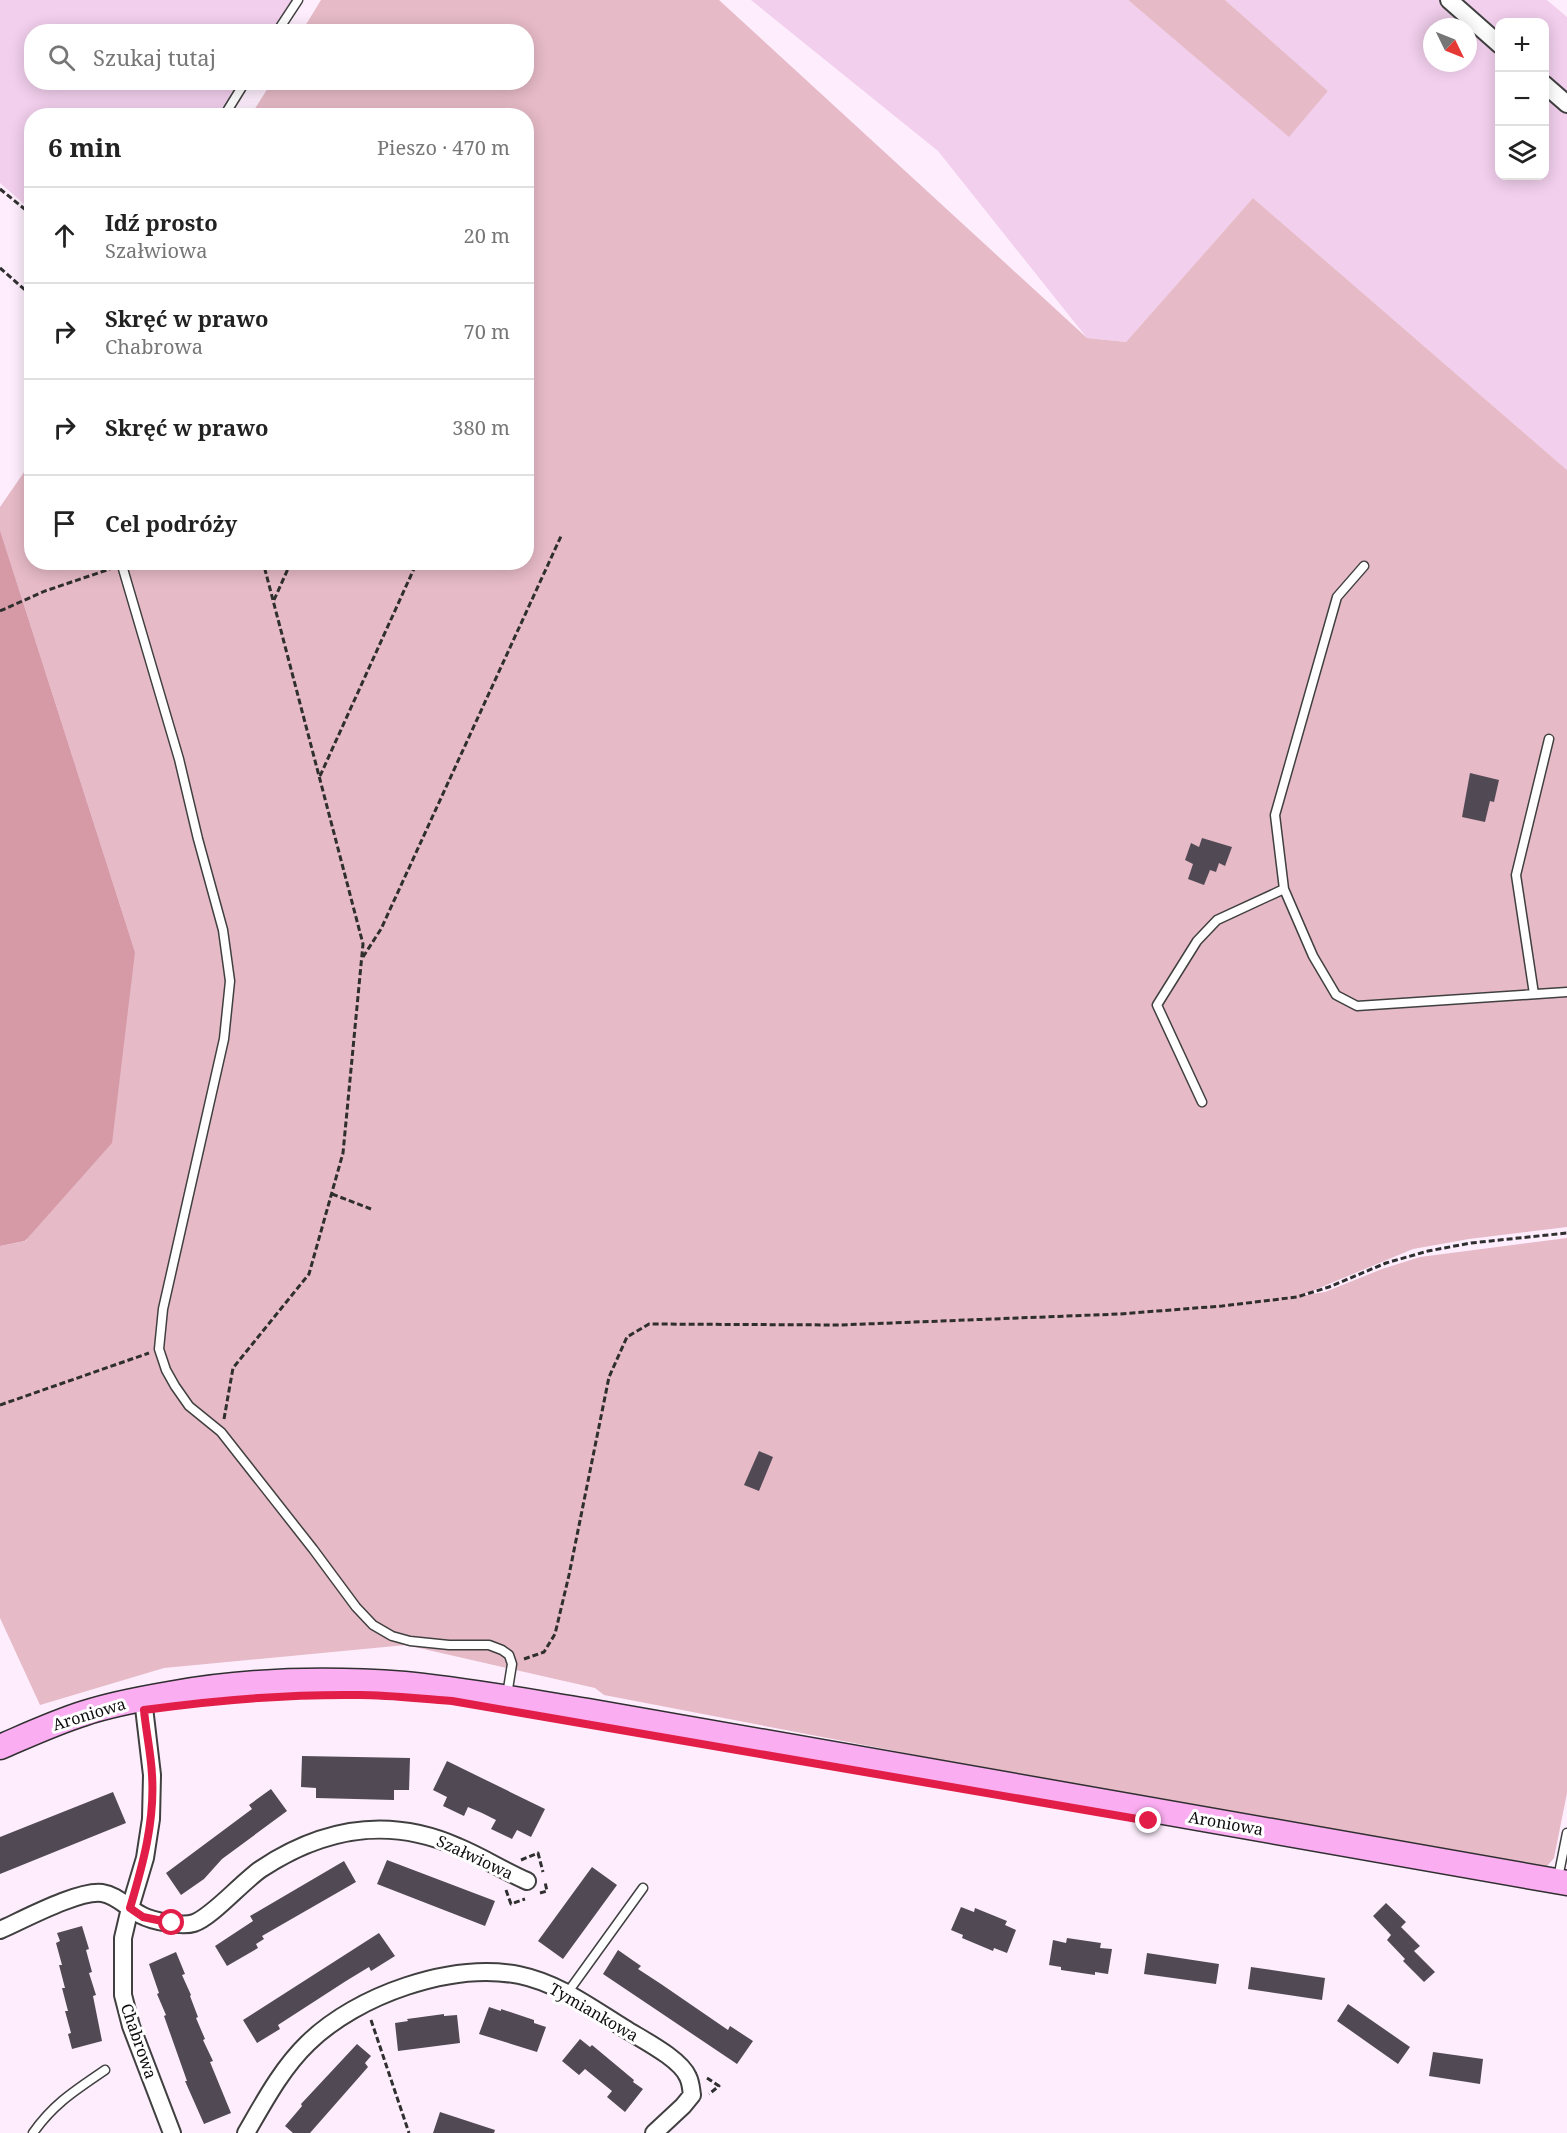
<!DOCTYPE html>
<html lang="pl">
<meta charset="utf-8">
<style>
:root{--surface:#fff;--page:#f2f2f2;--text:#222;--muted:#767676;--line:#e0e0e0}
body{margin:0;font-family:"Noto Serif",serif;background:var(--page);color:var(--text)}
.controls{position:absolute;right:18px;top:18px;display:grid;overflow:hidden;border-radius:12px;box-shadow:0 3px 15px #0003}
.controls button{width:54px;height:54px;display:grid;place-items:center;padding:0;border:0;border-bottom:2px solid var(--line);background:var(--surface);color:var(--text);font:30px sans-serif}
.compass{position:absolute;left:1423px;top:18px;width:54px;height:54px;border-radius:50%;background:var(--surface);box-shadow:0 3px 15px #0003;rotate:133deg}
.stop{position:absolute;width:18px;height:18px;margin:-14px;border:4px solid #e11d48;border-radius:50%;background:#fff}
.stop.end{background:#e11d48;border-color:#fff;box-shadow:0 2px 6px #0008}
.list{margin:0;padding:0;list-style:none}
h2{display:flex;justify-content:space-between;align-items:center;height:78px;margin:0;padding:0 24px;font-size:26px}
h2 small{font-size:20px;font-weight:400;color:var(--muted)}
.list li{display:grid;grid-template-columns:39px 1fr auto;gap:18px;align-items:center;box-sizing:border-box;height:96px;padding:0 24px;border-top:2px solid var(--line)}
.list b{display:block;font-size:22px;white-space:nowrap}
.list p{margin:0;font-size:20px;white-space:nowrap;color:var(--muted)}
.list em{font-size:20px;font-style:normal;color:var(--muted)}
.icon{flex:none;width:33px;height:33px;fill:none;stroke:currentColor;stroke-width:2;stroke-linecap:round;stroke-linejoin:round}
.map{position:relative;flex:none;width:1567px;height:2133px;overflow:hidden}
.search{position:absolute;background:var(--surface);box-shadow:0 3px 15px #0003;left:24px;top:24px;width:510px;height:66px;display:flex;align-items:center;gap:15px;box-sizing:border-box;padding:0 21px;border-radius:24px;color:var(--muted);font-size:22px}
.panel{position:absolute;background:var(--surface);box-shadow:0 3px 15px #0003;left:24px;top:108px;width:510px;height:462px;border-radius:24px}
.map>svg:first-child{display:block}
</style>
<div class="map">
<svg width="1567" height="2133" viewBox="0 0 1567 2133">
<rect width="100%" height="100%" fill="#feeefd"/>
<path fill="#f2cfed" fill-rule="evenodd" d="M 0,0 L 294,0 L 273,31 L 32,32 L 32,82 L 239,83 L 217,115 L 32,116 L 31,210 L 0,183 Z
M 751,0 L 1128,0 L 1289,136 L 1328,91 L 1225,0 L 1547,0 L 1567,17 L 1567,470 L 1253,198 L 1126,342 L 1087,338 L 938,151 ZM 1500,22 L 1544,22 L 1544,176 L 1500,176 ZM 1432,27 L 1468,27 L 1468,63 L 1432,63 Z"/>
<path fill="#e6bac7" d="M 321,0 L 719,0 L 1087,338 L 1126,342 L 1253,198 L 1567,470 L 1567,1227 L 1469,1239 L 1413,1249 L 1300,1296 L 1325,1292 L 1382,1269 L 1420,1257 L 1567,1238 L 1567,1793 L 1554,1858 L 1544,1870 L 1150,1800 L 604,1695 L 595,1688 L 406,1645 L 164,1668 L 40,1705 L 0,1618 L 0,1246 L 26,1241 L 135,952 L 0,530 L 0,507 L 31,462 L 32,562 L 526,562 L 526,116 L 251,115 L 271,83 L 526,82 L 526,32 L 302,31 Z
M 1128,0 L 1225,0 L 1328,91 L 1289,137 Z"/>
<path fill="#d69aa7" d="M 0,530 L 135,952 L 112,1143 L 25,1241 L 0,1246 Z"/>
<path fill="#514a55" d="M 1470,773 L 1499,780 L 1494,802 L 1490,801 L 1485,822 L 1462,817 Z
M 1202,838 L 1232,847 L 1225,866 L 1219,863 L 1216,872 L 1210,870 L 1204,885 L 1188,879 L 1193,864 L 1185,860 L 1191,843 L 1199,847 Z
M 759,1451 L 773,1457 L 759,1491 L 744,1485 Z
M 302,1756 L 410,1758 L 409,1790 L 394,1790 L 394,1800 L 316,1798 L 316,1788 L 301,1787 Z
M 447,1761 L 545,1809 L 531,1837 L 517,1830 L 512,1839 L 491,1829 L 496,1820 L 482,1813 L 468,1807 L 464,1816 L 443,1806 L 447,1797 L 433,1790 Z
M 271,1789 L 287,1811 L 222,1859 L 204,1879 L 181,1895 L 166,1873 L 252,1809 L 249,1805 Z
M 113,1792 L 126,1823 L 0,1874 L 0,1837 Z
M 387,1860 L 495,1901 L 485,1926 L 377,1884 Z
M 344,1861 L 356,1882 L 262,1936 L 264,1939 L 256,1944 L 258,1948 L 227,1966 L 215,1946 L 253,1921 L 250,1916 Z
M 592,1867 L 617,1885 L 563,1959 L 538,1941 Z
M 1386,1903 L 1406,1922 L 1401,1927 L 1420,1946 L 1414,1951 L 1435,1972 L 1424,1982 L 1403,1961 L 1405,1959 L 1387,1940 L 1391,1935 L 1373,1916 Z
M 961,1907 L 974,1912 L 975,1908 L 1007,1921 L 1005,1925 L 1016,1930 L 1007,1953 L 994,1948 L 993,1951 L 962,1938 L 963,1935 L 951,1930 Z
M 82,1926 L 89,1949 L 86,1950 L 92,1972 L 89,1973 L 96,1995 L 93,1996 L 102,2041 L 72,2049 L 68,2034 L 71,2033 L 65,2011 L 68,2011 L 62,1988 L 65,1988 L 59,1965 L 62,1965 L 56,1943 L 60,1941 L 57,1933 Z
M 379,1933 L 395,1956 L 371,1971 L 369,1967 L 346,1981 L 278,2025 L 280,2029 L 257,2043 L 243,2020 Z
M 1067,1938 L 1101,1943 L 1100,1948 L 1112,1949 L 1108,1974 L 1095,1972 L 1095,1975 L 1061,1970 L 1061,1967 L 1049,1965 L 1053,1940 L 1066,1943 Z
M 618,1950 L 641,1966 L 638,1969 L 661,1984 L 728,2030 L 730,2026 L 753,2041 L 737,2064 L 603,1974 Z
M 176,1952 L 185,1974 L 182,1975 L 191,1995 L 190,1996 L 198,2017 L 196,2018 L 205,2039 L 203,2040 L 213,2061 L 210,2062 L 231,2113 L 204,2124 L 185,2081 L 187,2081 L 164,2016 L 166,2015 L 157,1994 L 159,1993 L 149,1964 Z
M 1147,1953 L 1219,1964 L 1216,1984 L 1144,1974 Z
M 1251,1967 L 1325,1978 L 1322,2000 L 1248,1989 Z
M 1348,2004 L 1410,2047 L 1398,2064 L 1337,2021 Z
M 489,2007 L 501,2011 L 501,2009 L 534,2020 L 534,2023 L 546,2027 L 537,2052 L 479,2034 Z
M 444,2014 L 444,2016 L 457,2015 L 460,2043 L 398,2051 L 395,2023 L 408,2021 L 407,2019 Z
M 580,2039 L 590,2047 L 592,2045 L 634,2080 L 633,2082 L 643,2089 L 625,2112 L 607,2097 L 612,2091 L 585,2069 L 579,2075 L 562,2061 Z
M 357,2044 L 371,2056 L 365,2063 L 368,2067 L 310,2133 L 293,2133 L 285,2126 L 302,2106 L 301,2104 Z
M 1433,2052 L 1483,2059 L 1480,2084 L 1429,2076 Z
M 440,2112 L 495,2130 L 494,2133 L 433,2133 Z"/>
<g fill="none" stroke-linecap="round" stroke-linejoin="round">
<defs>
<path id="lane" d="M 277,32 L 298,0
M 224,116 L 245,82
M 121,562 L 179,759 L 198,839 L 223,930 L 230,981 L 224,1039 L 163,1309 L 159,1349 L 166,1370 L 175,1386 L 189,1406 L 221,1432 L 313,1549 L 356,1607 L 373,1625 L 392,1636 L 410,1641 L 449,1645 L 489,1645 L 502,1650 L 509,1655 L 512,1664 L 507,1695
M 1364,566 L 1337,597 L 1275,815 L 1284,889 L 1313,956 L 1336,995 L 1357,1006 L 1567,992
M 1534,994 L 1516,875 L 1549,739
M 1202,1102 L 1157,1005 L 1197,941 L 1217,920 L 1284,889
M 1558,1878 L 1567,1833
M 568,1992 L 643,1888
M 33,2133 C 54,2103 76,2090 105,2070"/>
<path id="street" d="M 1449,0 L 1500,45
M 1544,84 L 1567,104
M 143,1699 L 152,1775 L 151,1819 L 145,1858 L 130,1908 L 123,1938 L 123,1995 L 131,2026 L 172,2133
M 0,1930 C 23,1920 78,1890 102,1893 C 117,1895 127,1908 141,1915 C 152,1921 182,1927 194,1923 C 212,1917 242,1882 261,1869 C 323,1828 388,1816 458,1847 C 482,1857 504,1871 527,1881
M 246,2133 C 264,2102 282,2068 308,2043 C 357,1995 451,1962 519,1975 C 558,1983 590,2007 624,2028 C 641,2039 680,2058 688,2077 C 691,2083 691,2089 692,2095 L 683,2106 L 654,2133"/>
<path id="secondary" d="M 0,1747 C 28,1735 56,1722 85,1713 C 112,1704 140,1699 169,1694 C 246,1680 326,1678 405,1684 C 468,1690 531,1702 594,1712 L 1567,1883"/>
</defs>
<use href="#lane" stroke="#404040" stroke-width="11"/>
<use href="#street" stroke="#404040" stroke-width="20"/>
<use href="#secondary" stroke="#2f2f2f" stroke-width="27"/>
<path stroke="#2f2f2f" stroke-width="3" stroke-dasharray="6 3" stroke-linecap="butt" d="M 0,189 L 32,215
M 0,268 L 32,296
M 274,600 L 291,562
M 0,611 L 45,591 L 110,569
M 320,776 L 417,562
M 363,957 L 381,929 L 562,534
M 332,1194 L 371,1209
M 0,1405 L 149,1353
M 224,1419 L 233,1368 L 309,1274 L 343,1153 L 363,944 L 263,562
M 524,1659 L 544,1652 L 555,1634 L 569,1575 L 609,1377 L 627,1337 L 649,1324 L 840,1325 L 1119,1314 L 1222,1306 L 1297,1297 L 1329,1287 L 1386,1263 L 1428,1251 L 1471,1243 L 1567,1233
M 521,1860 L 538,1853 L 543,1872
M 506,1890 L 511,1904 L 525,1899
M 540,1893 L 547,1891 L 545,1882
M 371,2020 L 409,2133
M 707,2078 L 719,2086 L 709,2094"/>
<use href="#lane" stroke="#fff" stroke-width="8"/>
<use href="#street" stroke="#fff" stroke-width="16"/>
<use href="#secondary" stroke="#faadf1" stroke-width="24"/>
</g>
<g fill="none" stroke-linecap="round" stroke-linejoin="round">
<path stroke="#e11d48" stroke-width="8" d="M 172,1923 L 143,1917 L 130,1908 C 143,1864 155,1821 152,1775 C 151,1753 146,1732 144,1710 C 216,1700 287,1694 360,1695 C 390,1695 421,1699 452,1701 L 1149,1821"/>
</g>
<g text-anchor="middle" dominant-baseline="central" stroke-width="6" stroke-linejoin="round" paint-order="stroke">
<g font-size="16" fill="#0d0d0d" stroke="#fff">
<text transform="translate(89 1714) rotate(-17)">Aroniowa</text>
<text transform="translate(1226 1823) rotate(10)">Aroniowa</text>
<text transform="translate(475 1857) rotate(25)">Szałwiowa</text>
<text transform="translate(594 2012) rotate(30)">Tymiankowa</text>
<text transform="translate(139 2041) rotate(71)">Chabrowa</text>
</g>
</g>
</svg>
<div class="controls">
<button>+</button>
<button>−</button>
<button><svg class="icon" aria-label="layers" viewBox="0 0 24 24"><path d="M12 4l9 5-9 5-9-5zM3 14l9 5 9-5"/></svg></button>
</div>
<svg class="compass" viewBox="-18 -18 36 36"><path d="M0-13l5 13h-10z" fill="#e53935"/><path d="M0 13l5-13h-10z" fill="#767676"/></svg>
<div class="stop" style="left:172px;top:1923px"></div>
<div class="stop end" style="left:1149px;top:1821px"></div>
<div class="search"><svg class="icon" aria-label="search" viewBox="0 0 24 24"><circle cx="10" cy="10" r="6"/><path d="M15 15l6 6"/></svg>Szukaj tutaj</div>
<section class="panel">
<h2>6 min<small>Pieszo · 470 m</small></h2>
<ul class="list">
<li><svg class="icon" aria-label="ahead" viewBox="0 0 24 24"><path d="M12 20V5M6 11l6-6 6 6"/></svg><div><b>Idź prosto</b><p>Szałwiowa</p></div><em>20 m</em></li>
<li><svg class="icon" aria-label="right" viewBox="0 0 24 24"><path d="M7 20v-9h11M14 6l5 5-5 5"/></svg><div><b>Skręć w prawo</b><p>Chabrowa</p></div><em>70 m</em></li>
<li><svg class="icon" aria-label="right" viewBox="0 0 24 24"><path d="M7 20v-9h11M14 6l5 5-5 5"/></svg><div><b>Skręć w prawo</b></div><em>380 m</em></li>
<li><svg class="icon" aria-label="arrive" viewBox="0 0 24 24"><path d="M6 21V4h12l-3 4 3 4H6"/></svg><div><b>Cel podróży</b></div></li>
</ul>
</section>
</div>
